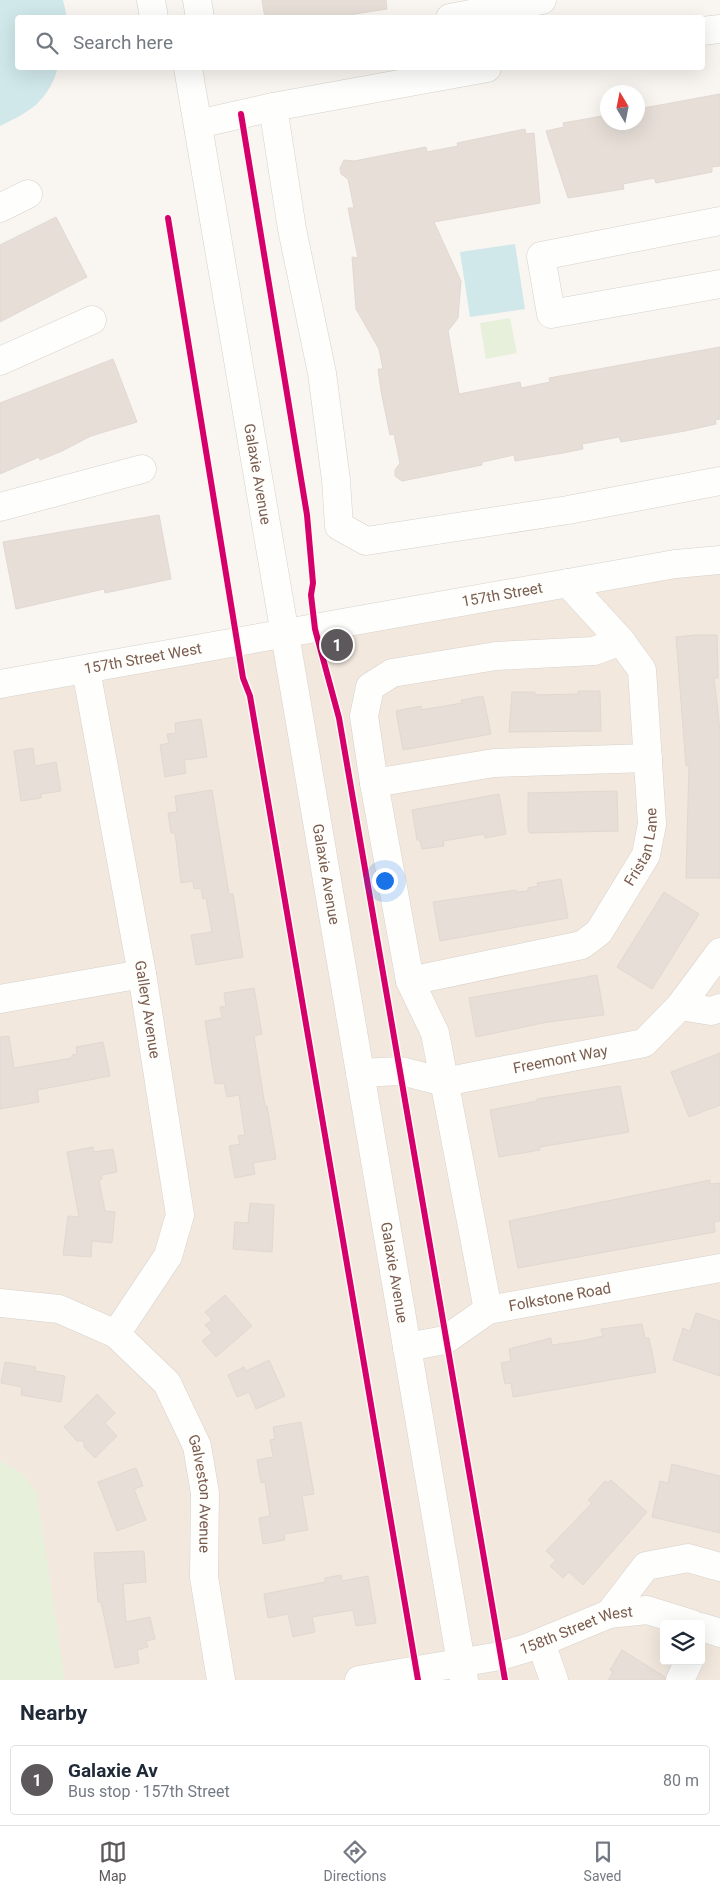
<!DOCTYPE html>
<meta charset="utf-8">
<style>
:root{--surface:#fff;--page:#f6f6f7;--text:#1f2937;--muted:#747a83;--line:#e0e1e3;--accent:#5c585b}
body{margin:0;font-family:Roboto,sans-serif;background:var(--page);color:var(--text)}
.controls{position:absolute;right:15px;bottom:15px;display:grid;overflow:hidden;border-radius:5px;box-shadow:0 5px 20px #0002}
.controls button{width:45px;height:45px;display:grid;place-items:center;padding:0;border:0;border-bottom:1px solid var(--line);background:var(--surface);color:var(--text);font:25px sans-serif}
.compass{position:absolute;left:600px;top:85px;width:45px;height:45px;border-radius:50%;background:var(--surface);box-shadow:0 5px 20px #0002;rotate:350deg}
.you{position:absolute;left:384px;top:880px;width:18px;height:18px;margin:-12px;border:4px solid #fff;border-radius:50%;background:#1a73e8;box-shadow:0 0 0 8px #1a73e833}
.badge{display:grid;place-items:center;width:32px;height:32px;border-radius:50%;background:var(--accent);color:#fff;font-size:16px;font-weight:700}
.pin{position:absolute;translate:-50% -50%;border:2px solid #fff;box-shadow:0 1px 5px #0006}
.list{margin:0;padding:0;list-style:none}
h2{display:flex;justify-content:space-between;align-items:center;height:65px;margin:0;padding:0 20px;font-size:21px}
h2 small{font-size:16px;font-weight:400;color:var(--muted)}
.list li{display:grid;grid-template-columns:32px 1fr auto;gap:15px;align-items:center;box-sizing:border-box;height:70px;margin:0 10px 10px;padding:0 10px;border:1px solid var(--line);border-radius:5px}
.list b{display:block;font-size:19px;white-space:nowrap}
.list p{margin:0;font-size:16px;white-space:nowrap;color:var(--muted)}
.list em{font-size:16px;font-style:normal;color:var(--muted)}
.icon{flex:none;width:28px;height:28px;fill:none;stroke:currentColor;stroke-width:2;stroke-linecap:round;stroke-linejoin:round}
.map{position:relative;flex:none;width:720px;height:1680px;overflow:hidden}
.search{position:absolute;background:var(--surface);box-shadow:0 5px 20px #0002;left:15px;right:15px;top:15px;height:55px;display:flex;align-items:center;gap:12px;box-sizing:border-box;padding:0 18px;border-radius:5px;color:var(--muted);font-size:19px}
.sheet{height:145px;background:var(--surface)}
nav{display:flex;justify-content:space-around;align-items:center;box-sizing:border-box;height:70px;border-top:1px solid var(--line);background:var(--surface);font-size:14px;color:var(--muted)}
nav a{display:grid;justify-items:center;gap:2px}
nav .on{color:var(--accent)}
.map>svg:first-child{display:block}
</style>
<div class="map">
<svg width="720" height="1680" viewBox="0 0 720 1680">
<rect width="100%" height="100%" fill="#f9f5f0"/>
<path fill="#f2e8de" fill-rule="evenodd" d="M 720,560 L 720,1680 L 0,1680 L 0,684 ZM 664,1624 L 701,1624 L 701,1661 L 664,1661 Z"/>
<path fill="#e7f0db" d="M 510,318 L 517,353 L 486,359 L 480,323 Z
M 0,1461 L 23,1474 L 37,1494 L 65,1680 L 0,1680 Z"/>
<path fill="#d0e8ea" d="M 0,0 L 63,0 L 67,17 L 18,18 L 18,68 L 58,68 C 47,102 31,111 0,126 Z
M 515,244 L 525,309 L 470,317 L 460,252 Z"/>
<path fill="#e6ded7" stroke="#e2d8d2" d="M 262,0 L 386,0 L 387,9 L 355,14 L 355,18 L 265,18 Z
M 720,94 L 720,166 L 712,167 L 712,172 L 656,183 L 654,178 L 623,184 L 624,189 L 568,198 L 546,131 L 564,127 L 563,123 L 608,115 L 608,122 L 638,122 L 638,109 Z
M 525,129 L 526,134 L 534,133 L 540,203 L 434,222 L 461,281 L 458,318 L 448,331 L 459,394 L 520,382 L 521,388 L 550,382 L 549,378 L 720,347 L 720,419 L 715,420 L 716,424 L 685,431 L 621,442 L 619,437 L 582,444 L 583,449 L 563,453 L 515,461 L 514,455 L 482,462 L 482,465 L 402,481 L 395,476 L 395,470 L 400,463 L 394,434 L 390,435 L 381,391 L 378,369 L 383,369 L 379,349 L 356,309 L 352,257 L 358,258 L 348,208 L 354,208 L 348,179 L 341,174 L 340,168 L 344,160 L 354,161 L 426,147 L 427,152 L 458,146 L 457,143 Z
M 56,217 L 87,277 L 0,322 L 0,245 Z
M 113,359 L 137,422 L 91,436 L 62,451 L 40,460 L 39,457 L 0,474 L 0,403 Z
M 159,515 L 171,579 L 105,593 L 104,589 L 16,609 L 3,542 Z
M 695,635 L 717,635 L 718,678 L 714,678 L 720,730 L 720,878 L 686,878 L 689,765 L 686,766 L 676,637 Z
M 578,691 L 600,691 L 601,731 L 509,732 L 512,692 L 535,692 L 535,695 L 578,694 Z
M 483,696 L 491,734 L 403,750 L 396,711 L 421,706 L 421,710 L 462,703 L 461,700 Z
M 201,719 L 207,757 L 184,760 L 186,773 L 165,777 L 160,745 L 169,743 L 167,734 L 176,733 L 175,723 Z
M 33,748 L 35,766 L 56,762 L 61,791 L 41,794 L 41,798 L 21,801 L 14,751 Z
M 212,790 L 229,894 L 233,894 L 243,957 L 196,965 L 191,935 L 212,932 L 206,898 L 203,899 L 201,888 L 194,889 L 193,881 L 181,883 L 175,833 L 171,833 L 168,813 L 177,812 L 175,796 Z
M 617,791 L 618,831 L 530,833 L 528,830 L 528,793 Z
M 499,794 L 506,834 L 485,838 L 484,834 L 443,841 L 444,846 L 422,849 L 420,840 L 417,840 L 412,810 Z
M 561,879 L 568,918 L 440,941 L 433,902 L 516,890 L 516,892 L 528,891 L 528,888 L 538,886 L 537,883 Z
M 664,892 L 699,914 L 652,989 L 617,967 Z
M 597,975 L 604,1015 L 548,1022 L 476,1037 L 469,998 Z
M 254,988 L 262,1034 L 254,1036 L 265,1106 L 267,1106 L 276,1159 L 253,1163 L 255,1174 L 235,1178 L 229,1146 L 240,1144 L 238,1136 L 245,1135 L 239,1095 L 227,1097 L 224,1083 L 215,1084 L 205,1021 L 222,1018 L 220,1007 L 226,1006 L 224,993 Z
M 9,1036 L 14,1068 L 72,1058 L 72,1055 L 77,1054 L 76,1047 L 103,1042 L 110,1076 L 37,1090 L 39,1102 L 0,1109 L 0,1037 Z
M 720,1053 L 720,1105 L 689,1117 L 671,1072 Z
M 620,1086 L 629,1132 L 540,1147 L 540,1150 L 499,1157 L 490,1110 L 537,1101 L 537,1099 Z
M 93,1147 L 94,1152 L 113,1149 L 117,1172 L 101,1175 L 102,1179 L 99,1180 L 105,1211 L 115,1212 L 112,1243 L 92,1241 L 91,1257 L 63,1255 L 68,1216 L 79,1217 L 67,1152 Z
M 710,1180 L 710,1184 L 720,1183 L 720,1221 L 714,1222 L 715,1232 L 518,1268 L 509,1221 Z
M 250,1203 L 274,1205 L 272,1252 L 233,1249 L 235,1222 L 248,1223 Z
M 225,1295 L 252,1326 L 216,1357 L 202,1341 L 212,1333 L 205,1325 L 212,1320 L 205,1312 Z
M 696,1313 L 720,1321 L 720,1376 L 673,1360 L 683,1328 L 690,1331 Z
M 642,1324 L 645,1338 L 649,1338 L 656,1372 L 513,1397 L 511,1383 L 505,1384 L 501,1363 L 511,1361 L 509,1349 L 551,1338 L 552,1345 L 581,1341 L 603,1336 L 601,1329 Z
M 269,1360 L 285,1396 L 256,1409 L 249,1392 L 237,1397 L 228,1375 L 244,1367 L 246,1371 Z
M 5,1362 L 36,1367 L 35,1371 L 65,1376 L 61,1402 L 21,1395 L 22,1387 L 1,1383 Z
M 97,1394 L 115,1413 L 105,1423 L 117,1436 L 95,1458 L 84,1447 L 84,1441 L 77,1441 L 64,1427 Z
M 301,1422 L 314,1494 L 302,1496 L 308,1530 L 284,1534 L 285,1540 L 263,1544 L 259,1518 L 270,1516 L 265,1482 L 261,1483 L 257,1460 L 273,1457 L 270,1440 L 275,1439 L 273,1427 Z
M 672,1464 L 720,1476 L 720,1533 L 652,1517 L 660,1481 L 668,1483 Z
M 136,1468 L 143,1486 L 134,1489 L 146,1520 L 117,1531 L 98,1482 Z
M 611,1480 L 647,1512 L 583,1585 L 569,1572 L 563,1578 L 550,1566 L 556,1560 L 546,1551 L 592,1503 L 588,1500 L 605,1481 L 608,1483 Z
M 144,1551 L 146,1582 L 123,1584 L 126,1622 L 150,1617 L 155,1639 L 146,1641 L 148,1647 L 137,1650 L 139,1663 L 115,1668 L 101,1602 L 98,1602 L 94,1553 Z
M 341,1575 L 342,1581 L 368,1576 L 376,1623 L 356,1626 L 353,1610 L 312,1617 L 315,1632 L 293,1637 L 288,1614 L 268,1618 L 264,1594 L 325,1582 L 325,1578 Z
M 622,1650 L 665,1677 L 665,1680 L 608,1680 L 613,1672 L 610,1670 Z"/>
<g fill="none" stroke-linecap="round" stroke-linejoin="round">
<defs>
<g id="minor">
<path d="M 151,0 L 154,18"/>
<path d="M 197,0 L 200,18"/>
<path d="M 450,18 L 542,0"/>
<path d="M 702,31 L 720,29"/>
<path id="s1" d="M 188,68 L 464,1680"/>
<path d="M 273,107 L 487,68"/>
<path d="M 198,124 L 273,107 L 292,229 L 322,373 L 336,480 L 339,526 L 366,541 L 568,510 L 720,481"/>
<path d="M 0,208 L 28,194"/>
<path d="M 720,221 L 541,256 L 551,314 L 720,284"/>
<path d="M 0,361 L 92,320"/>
<path d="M 0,507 L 142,469"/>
<path id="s2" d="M 86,670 L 142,974 L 180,1215 L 168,1256 L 116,1334"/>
<path id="s3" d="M 0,684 L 675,564 L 720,560"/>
<path d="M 374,783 L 494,763 L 648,758"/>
<path id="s4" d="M 410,981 L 582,945 L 599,932 L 646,855 L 652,824 L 642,670 L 621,641 L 568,583"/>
<path d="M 0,999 L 142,974"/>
<path d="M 680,1006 L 711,1011 L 720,1008"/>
<path id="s5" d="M 360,1073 L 401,1071 L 444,1082 L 644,1043 L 680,1006 L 720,952"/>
<path id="s6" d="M 0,1303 L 59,1309 L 116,1334 L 167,1383 L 197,1446 L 205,1493 L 204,1577 L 221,1680"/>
<path d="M 488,1310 L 435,1033 L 410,981 L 374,783 L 364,716 L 370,687 L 392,673 L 496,656 L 594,651 L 621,641"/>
<path id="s7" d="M 407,1347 L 445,1340 L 488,1310 L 720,1268"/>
<path d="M 609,1614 L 646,1566 L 688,1558 L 720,1567"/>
<path d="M 701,1627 L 720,1633"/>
<path d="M 541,1643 L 554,1680"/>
<path id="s8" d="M 359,1680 L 500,1656 L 527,1648 L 609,1614 L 647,1610 L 692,1624"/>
<path d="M 680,1680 L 689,1661"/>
</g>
</defs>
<use href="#minor" stroke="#d7d1cb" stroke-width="29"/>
<use href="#minor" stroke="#fefefd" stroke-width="28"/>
<defs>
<path id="cycleway" d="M 241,114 L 307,515 L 313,583 L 311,595 L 315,629 L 339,718 L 505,1680
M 168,218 L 243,678 L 250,696 L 418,1680"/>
</defs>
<use href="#cycleway" stroke="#fffaf3" stroke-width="9"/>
<use href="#cycleway" stroke="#d6006c" stroke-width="6"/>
</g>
<g text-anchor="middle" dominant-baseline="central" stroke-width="4" stroke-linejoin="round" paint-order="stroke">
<g font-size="15" fill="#7a5c4d" stroke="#fffaf3">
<text stroke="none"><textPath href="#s1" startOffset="412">Galaxie Avenue</textPath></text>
<text stroke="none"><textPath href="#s3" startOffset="510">157th Street</textPath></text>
<text stroke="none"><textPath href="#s3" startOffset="145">157th Street West</textPath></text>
<text stroke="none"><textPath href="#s4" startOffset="294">Fristan Lane</textPath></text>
<text stroke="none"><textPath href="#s1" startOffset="818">Galaxie Avenue</textPath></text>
<text stroke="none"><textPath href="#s2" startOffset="345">Gallery Avenue</textPath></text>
<text stroke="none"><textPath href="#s5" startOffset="204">Freemont Way</textPath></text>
<text stroke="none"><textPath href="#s1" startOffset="1222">Galaxie Avenue</textPath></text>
<text stroke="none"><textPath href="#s7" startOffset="164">Folkstone Road</textPath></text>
<text stroke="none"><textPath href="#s6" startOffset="310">Galveston Avenue</textPath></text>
<text stroke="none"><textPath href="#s8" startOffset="224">158th Street West</textPath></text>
</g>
</g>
</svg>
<div class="controls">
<button><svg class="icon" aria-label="layers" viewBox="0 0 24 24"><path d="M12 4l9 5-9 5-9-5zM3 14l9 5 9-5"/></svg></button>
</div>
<svg class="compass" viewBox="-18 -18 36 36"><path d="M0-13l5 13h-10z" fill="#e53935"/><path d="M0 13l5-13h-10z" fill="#747a83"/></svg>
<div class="you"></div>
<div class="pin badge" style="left:337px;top:645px">1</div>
<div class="search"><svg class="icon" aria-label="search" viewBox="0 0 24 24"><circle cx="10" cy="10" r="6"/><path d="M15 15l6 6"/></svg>Search here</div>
</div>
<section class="sheet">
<h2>Nearby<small></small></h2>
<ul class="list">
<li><span class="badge">1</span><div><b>Galaxie Av</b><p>Bus stop · 157th Street</p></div><em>80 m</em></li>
</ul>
</section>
<nav>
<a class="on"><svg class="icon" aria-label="map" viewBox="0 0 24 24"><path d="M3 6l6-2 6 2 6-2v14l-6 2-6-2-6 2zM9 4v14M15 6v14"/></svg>Map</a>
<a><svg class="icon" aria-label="directions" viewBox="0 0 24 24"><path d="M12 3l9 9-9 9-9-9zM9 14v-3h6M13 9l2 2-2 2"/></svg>Directions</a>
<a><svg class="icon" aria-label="saved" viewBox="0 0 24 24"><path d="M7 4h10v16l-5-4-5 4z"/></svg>Saved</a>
</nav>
